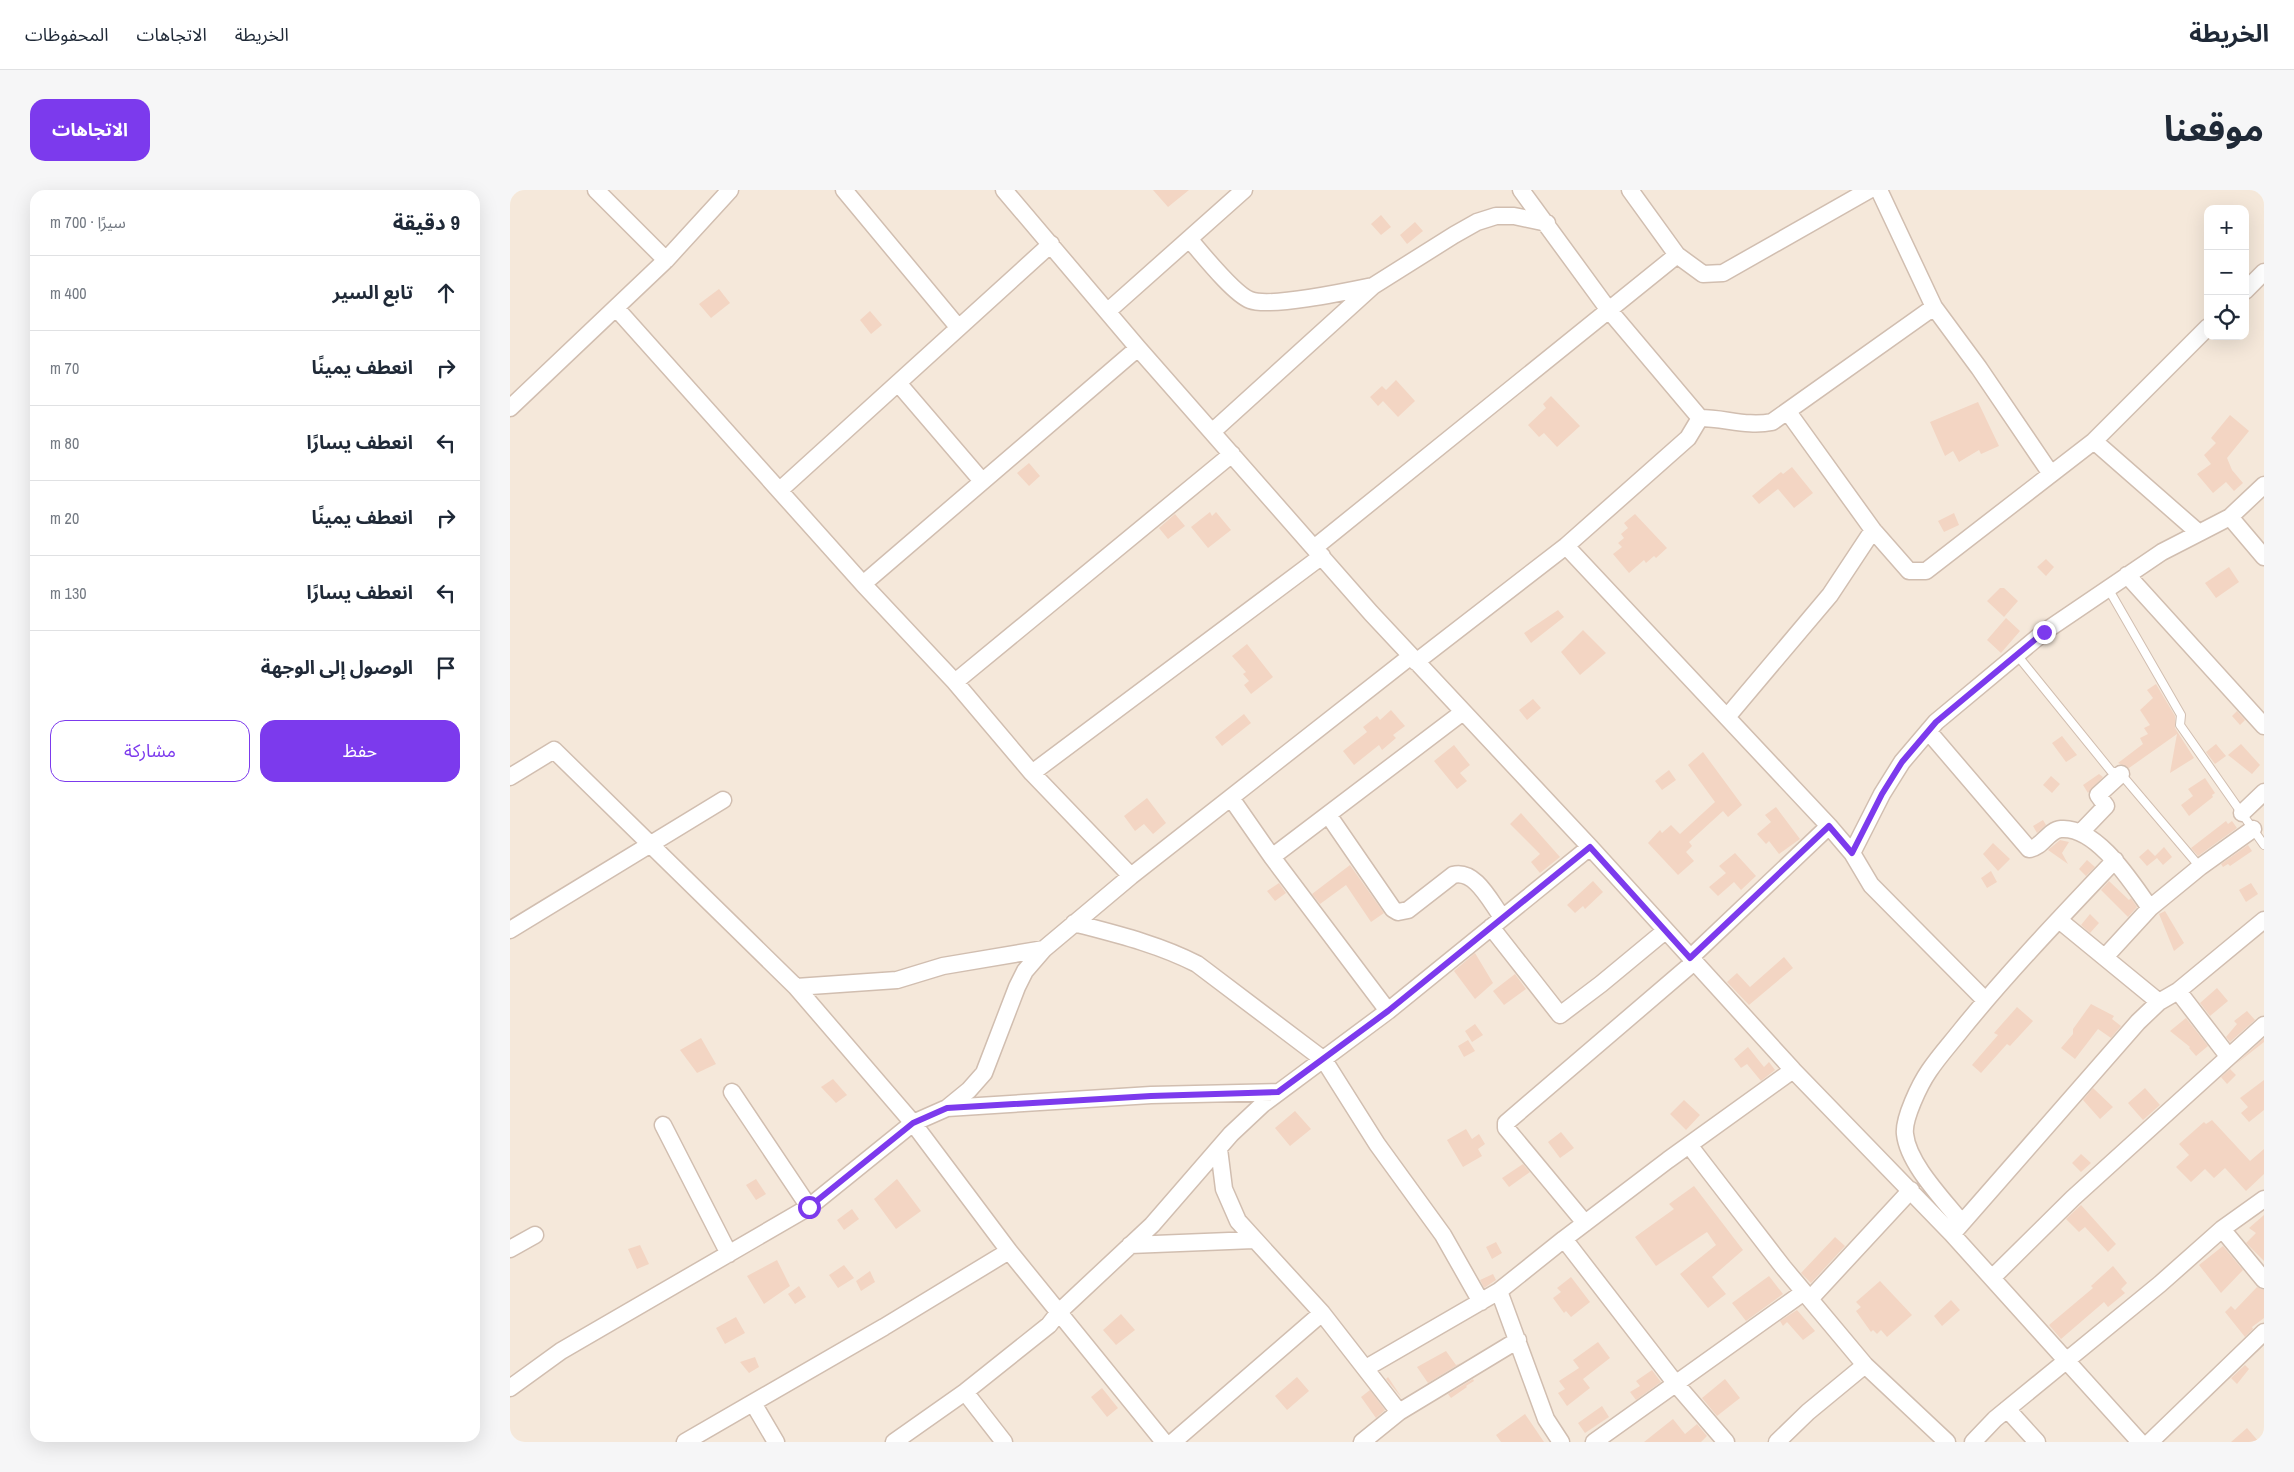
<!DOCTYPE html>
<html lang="ar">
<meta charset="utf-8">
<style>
:root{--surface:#fff;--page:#f6f6f7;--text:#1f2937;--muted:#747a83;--line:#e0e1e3;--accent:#7c3aed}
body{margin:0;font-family:"Archivo Narrow","Noto Sans Arabic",sans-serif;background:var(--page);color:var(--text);direction:rtl}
.controls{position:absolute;right:15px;top:15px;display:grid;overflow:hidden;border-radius:10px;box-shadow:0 5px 20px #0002}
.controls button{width:45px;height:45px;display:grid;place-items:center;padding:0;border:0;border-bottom:1px solid var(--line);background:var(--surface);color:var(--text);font:25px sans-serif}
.stop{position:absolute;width:15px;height:15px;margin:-11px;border:4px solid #7c3aed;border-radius:50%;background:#fff}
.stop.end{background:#7c3aed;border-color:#fff;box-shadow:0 1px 5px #0008}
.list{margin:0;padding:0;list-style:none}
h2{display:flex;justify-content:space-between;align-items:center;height:65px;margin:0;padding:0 20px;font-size:21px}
h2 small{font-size:16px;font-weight:400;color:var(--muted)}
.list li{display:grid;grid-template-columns:32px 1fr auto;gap:15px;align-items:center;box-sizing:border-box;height:75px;padding:0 20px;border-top:1px solid var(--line)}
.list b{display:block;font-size:19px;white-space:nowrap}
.list em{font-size:16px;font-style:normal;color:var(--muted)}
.actions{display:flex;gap:10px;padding:15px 20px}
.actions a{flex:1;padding:11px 0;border:1px solid var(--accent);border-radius:15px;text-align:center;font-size:18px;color:var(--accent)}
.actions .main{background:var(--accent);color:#fff}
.icon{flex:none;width:28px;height:28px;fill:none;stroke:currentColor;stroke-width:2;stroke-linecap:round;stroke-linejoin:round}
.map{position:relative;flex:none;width:1754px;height:1252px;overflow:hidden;direction:ltr;border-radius:15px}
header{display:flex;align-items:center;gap:30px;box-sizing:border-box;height:70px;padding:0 25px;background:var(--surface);border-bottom:1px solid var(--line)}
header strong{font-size:24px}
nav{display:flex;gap:28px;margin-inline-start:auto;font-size:18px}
.intro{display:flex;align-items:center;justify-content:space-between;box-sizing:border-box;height:120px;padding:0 30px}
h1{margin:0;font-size:35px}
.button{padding:12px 22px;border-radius:15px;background:var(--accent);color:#fff;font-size:18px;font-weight:700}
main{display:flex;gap:30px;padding:0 30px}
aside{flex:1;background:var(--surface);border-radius:15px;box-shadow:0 5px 20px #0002}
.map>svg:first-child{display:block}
</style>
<header>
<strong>الخريطة</strong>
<nav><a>الخريطة</a><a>الاتجاهات</a><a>المحفوظات</a></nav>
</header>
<div class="intro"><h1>موقعنا</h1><a class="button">الاتجاهات</a></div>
<main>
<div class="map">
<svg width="1754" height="1252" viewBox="0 0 1754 1252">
<rect width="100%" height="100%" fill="#fdf6ec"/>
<path fill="#f5e8da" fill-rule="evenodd" d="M 0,0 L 1754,0 L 1754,1252 L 0,1252 ZM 1698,19 L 1735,19 L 1735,146 L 1698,146 Z"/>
<path fill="#f3d5c3" d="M 643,0 L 679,0 L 658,17 Z
M 871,25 L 881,37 L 871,45 L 861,34 Z
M 905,32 L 913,41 L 897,54 L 890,45 Z
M 209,99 L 220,113 L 201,128 L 189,114 Z
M 360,121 L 372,135 L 361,144 L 350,130 Z
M 886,190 L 905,211 L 888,227 L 873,211 L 868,216 L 860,207 L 872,196 L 876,200 Z
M 1041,206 L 1070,236 L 1047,257 L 1034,243 L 1029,247 L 1018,235 L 1036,218 L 1033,214 Z
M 1468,212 L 1489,256 L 1471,264 L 1469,260 L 1449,272 L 1443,261 L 1435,266 L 1420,232 Z
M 1720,225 L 1739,241 L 1717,268 L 1722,280 L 1733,293 L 1724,301 L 1716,292 L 1703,303 L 1687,284 L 1701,274 L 1694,265 L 1706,253 L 1701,248 Z
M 519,273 L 530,286 L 519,296 L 507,283 Z
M 1282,277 L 1303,303 L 1284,318 L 1268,299 L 1249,314 L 1242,306 L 1271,282 L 1273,284 Z
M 700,322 L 702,326 L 706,322 L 721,340 L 698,358 L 681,337 Z
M 1444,323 L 1449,335 L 1434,342 L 1428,331 Z
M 665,324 L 675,336 L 658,349 L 649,338 Z
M 1125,324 L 1157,358 L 1146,368 L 1144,366 L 1136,373 L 1134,370 L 1119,383 L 1103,364 L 1112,357 L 1108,353 L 1114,348 L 1111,344 L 1118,338 L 1114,333 Z
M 1536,369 L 1544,377 L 1536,386 L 1527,377 Z
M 1719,377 L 1729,392 L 1706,408 L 1695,393 Z
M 1490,398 L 1494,398 L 1508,411 L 1494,427 L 1477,411 Z
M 1048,420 L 1054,427 L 1021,453 L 1014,443 Z
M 1496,428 L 1510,441 L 1491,463 L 1477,450 Z
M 1073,440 L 1096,463 L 1070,485 L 1051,462 Z
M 737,454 L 763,487 L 741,504 L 734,495 L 739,491 L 733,484 L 736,482 L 722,466 Z
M 1646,494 L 1665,526 L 1665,538 L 1684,568 L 1660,583 L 1667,544 L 1619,578 L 1608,573 L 1633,554 L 1630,548 L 1638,544 L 1634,538 L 1640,535 L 1630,520 L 1643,508 L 1637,500 Z
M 1023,509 L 1031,518 L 1017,530 L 1009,520 Z
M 881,520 L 895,536 L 883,545 L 886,548 L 872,560 L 869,555 L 844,575 L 833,561 L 857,542 L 853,537 L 867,526 L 870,530 Z
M 1727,521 L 1735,530 L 1730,535 L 1722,526 Z
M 734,524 L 741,533 L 712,556 L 705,547 Z
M 1552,546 L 1567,565 L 1556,572 L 1542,553 Z
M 1706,554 L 1716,566 L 1705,574 L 1696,562 Z
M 1731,554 L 1750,575 L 1742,584 L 1718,565 Z
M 944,555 L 960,575 L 950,583 L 957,591 L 947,599 L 924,571 Z
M 1193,562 L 1232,615 L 1218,627 L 1213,621 L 1179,652 L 1182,656 L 1176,662 L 1184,671 L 1168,685 L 1138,653 L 1150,640 L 1152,643 L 1161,635 L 1170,644 L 1205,612 L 1178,575 Z
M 1159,580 L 1166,590 L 1152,600 L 1145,591 Z
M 1589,584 L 1593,587 L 1578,603 L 1573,595 Z
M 1541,586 L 1550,594 L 1542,603 L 1533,595 Z
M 1695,588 L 1705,603 L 1702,605 L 1703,607 L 1679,626 L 1671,615 L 1683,606 L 1678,599 Z
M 637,608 L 656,633 L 643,644 L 634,634 L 625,641 L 614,626 Z
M 1266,617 L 1290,649 L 1269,664 L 1259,651 L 1256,654 L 1247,644 L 1261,632 L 1255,625 Z
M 1011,623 L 1050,667 L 1030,683 L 1021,672 L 1030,664 L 1000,634 Z
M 1533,630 L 1536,635 L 1527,643 L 1523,636 Z
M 1716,631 L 1718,634 L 1722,631 L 1727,638 L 1688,666 L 1681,658 Z
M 1550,650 L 1559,652 L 1552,663 L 1558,674 L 1538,660 Z
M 1483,653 L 1500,669 L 1488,681 L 1473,664 Z
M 1738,655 L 1742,661 L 1720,676 L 1718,674 L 1713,677 L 1711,674 Z
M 1654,657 L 1662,667 L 1653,675 L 1647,668 L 1637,676 L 1629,667 L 1638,659 L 1645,666 Z
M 1225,663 L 1246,686 L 1231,700 L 1224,692 L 1208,706 L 1199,697 L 1216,683 L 1209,676 Z
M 1577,670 L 1585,677 L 1576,686 L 1569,679 Z
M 840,675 L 874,723 L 861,732 L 836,695 L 810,714 L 802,704 Z
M 1481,681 L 1487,692 L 1477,698 L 1471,688 Z
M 1083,691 L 1093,702 L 1075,719 L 1073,716 L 1065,723 L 1057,715 Z
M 1599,691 L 1619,710 L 1621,708 L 1627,717 L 1618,727 L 1591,700 Z
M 769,693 L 776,703 L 765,711 L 757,701 Z
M 1741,693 L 1748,704 L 1736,712 L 1729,700 Z
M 1655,721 L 1674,753 L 1664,761 L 1649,724 Z
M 1580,724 L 1589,733 L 1580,743 L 1571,735 Z
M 965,763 L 983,793 L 965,809 L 944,781 Z
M 1274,767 L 1283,778 L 1239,815 L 1217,792 L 1227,783 L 1240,797 Z
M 1005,784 L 1016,799 L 994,815 L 983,801 Z
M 1707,798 L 1718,811 L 1700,826 L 1690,813 Z
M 1581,814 L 1604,826 L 1602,829 L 1611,836 L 1601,848 L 1588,839 L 1565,869 L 1551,858 L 1563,844 L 1563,839 Z
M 1507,817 L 1523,831 L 1500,856 L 1497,854 L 1471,883 L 1462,875 L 1488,845 L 1484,843 Z
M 1737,821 L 1745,830 L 1720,852 L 1716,847 L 1727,834 L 1724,831 Z
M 1676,828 L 1698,856 L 1686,866 L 1679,858 L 1680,857 L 1660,841 Z
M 965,834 L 973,845 L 962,852 L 955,841 Z
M 191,848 L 206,874 L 187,883 L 170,860 Z
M 1754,848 L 1754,852 L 1726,874 Z
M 958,850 L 965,861 L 954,867 L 948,856 Z
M 1238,857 L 1254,877 L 1259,872 L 1265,880 L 1251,891 L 1237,874 L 1231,878 L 1224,869 Z
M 1720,879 L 1726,885 L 1717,894 L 1711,887 Z
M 323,889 L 337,905 L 326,913 L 311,897 Z
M 1754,890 L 1754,920 L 1739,932 L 1731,923 L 1738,917 L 1730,908 Z
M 1583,898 L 1603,917 L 1590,929 L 1573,910 Z
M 1635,898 L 1650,915 L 1633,930 L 1618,913 Z
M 1174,910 L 1190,925 L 1176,940 L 1160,924 Z
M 785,921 L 801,939 L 780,956 L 765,938 Z
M 1702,930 L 1740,971 L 1754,959 L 1754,984 L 1736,1001 L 1715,978 L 1704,988 L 1695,979 L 1681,992 L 1666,977 L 1679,965 L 1669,954 L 1694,932 L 1696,934 Z
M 956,939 L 962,949 L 969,944 L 975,954 L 968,959 L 972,966 L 953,977 L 937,950 Z
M 1051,942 L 1064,958 L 1050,968 L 1038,952 Z
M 1571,964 L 1581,973 L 1571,982 L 1562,973 Z
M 1013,974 L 1020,982 L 999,997 L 992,988 Z
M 246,989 L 256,1004 L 246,1010 L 236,995 Z
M 387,989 L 411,1021 L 386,1039 L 364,1009 Z
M 1184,996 L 1233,1060 L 1202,1087 L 1216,1104 L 1198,1118 L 1170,1084 L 1206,1055 L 1197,1042 L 1146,1076 L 1125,1047 L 1164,1019 L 1159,1014 Z
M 1571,1015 L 1606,1054 L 1598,1062 L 1575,1037 L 1569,1042 L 1556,1029 Z
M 342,1019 L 349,1029 L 334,1040 L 327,1030 Z
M 1754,1025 L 1754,1071 L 1736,1053 L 1746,1043 L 1739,1038 Z
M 1325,1047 L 1335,1056 L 1301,1093 L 1291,1083 Z
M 986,1052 L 992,1063 L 982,1069 L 976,1057 Z
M 130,1055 L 139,1074 L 127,1079 L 118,1059 Z
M 1713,1056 L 1733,1080 L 1711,1103 L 1689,1075 Z
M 267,1070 L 280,1096 L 254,1114 L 237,1086 Z
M 334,1075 L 344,1088 L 328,1098 L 319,1085 Z
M 1603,1076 L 1617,1093 L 1611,1099 L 1615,1103 L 1598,1117 L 1594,1112 L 1551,1149 L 1539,1135 L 1583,1098 L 1581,1096 Z
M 360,1081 L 365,1092 L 351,1101 L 346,1091 Z
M 983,1084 L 986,1090 L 974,1098 L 970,1090 Z
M 1259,1086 L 1273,1104 L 1236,1131 L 1222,1113 Z
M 1061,1087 L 1080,1112 L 1061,1127 L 1056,1121 L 1054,1123 L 1043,1108 L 1051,1102 L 1047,1098 Z
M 1370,1091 L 1402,1125 L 1377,1147 L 1371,1140 L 1367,1144 L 1363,1140 L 1361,1142 L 1346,1121 L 1351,1117 L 1346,1112 Z
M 289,1096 L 296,1107 L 285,1114 L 278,1104 Z
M 1747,1097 L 1754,1100 L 1754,1128 L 1742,1137 L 1743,1139 L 1735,1147 L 1715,1122 L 1721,1116 L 1725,1120 Z
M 1441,1110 L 1450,1120 L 1432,1136 L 1424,1126 Z
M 1287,1120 L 1305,1141 L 1293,1150 L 1277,1132 L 1273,1136 L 1270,1131 Z
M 611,1124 L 625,1140 L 606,1155 L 593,1140 Z
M 226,1127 L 235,1143 L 215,1154 L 206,1138 Z
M 1088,1152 L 1100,1168 L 1073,1189 L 1080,1198 L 1057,1216 L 1048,1203 L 1055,1199 L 1049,1191 L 1069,1178 L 1063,1170 Z
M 936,1161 L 946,1175 L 951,1173 L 918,1193 L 907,1177 Z
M 245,1167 L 249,1177 L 239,1183 L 230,1172 Z
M 1735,1175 L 1739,1179 L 1727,1194 L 1721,1188 Z
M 1142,1180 L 1151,1192 L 1126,1210 L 1120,1202 L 1130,1196 L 1126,1191 Z
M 787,1187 L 799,1201 L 777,1220 L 765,1206 Z
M 878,1187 L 892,1208 L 876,1189 Z
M 963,1189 L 964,1191 L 956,1196 L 957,1197 L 941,1208 L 938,1204 Z
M 1215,1189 L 1230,1208 L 1207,1226 L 1192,1208 Z
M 592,1198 L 608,1218 L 597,1227 L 581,1207 Z
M 860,1200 L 875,1220 L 866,1228 L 851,1207 Z
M 1092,1216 L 1099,1227 L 1075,1243 L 1068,1233 Z
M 1015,1224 L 1034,1252 L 991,1252 L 986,1245 Z
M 1163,1229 L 1175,1244 L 1187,1234 L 1197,1246 L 1191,1252 L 1134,1252 Z
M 1737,1238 L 1749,1252 L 1721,1252 Z"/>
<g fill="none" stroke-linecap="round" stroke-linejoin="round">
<defs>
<path id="service" d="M 1599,400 L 1671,525 L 1670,535 L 1754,655
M 1507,465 L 1601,581 L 1611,584 L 1690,677"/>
<path id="minor" d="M 86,0 L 156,70
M 334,0 L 448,137
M 494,0 L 628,158 L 861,423 L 1080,657 L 1283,880 L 1442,1044 L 1630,1252
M 1011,0 L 1098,119 L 1190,228 C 1215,228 1237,237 1262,232 L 1424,117
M 1120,0 L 1167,65 L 1193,84 L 1213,83 L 1359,0
M 1369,0 L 1424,117 L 1469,178 L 1541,284
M 680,50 C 693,65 724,104 740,110 C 760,118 839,101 863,96
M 1735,101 L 1754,82
M 106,118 L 353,394 L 445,492 L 522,583 L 621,686
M 598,121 L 734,0
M 388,193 L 472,291
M 0,218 L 156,70 L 220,0
M 1278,222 L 1363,340 L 1399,381 L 1416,381 L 1584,251 L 1689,343 L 1720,327 L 1754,295
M 702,242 L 863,96 L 944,45 L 967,32 L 986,26 L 1004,26 L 1037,33
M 1584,251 L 1698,137
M 270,300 L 541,54
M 1720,327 L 1754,367
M 1056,356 L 1319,636 L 1342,663 L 1361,695 L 1475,810
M 804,358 L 1167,65
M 1617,385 L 1754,536
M 353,394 L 628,158
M 906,472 L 1056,356 L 1178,248 L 1190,228
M 445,492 L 722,264
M 1217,527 L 1320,405 L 1363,340
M 1418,541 L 1519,659 C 1532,658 1538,640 1551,639 C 1587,636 1622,693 1640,718
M 522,583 L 812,366
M 0,587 L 44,560 L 286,797 L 403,933 L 499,1061 L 654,1252
M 721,608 L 762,667 L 878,821
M 1732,623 L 1754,602
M 819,626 L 883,719 L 888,722 L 898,720 L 943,685 C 965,679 980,711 992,727
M 1571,642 L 1596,616 L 1588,605 L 1611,584
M 1342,663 L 1372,604 L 1392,572 L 1426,532 L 1534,442 L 1652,362 L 1689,343
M 762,667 L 953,522
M 1549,730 L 1649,812
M 564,733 C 606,744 648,754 687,774 L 814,870 L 867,954 L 933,1045 L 971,1112
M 981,737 L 1050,825 L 1091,794 L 1155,741
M 0,740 L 213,610
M 1595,767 L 1640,718 L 1690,677 L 1743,639
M 1180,768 L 1319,636
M 286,797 L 387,790 L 433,776 L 534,759
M 1668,801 L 1718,866
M 222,902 L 299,1017
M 437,918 L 641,905 L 768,902
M 153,935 L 219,1064
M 1179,955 L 1273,1077 L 1355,1175 L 1437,1252
M 709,959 L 714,999 L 728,1031 L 812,1123 L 889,1222
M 1075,1033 L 996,938 L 996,933 L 1184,772
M 1452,1033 C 1434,1010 1398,974 1395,944 C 1393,929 1410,894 1419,881 C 1429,866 1441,853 1452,839 C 1500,780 1553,725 1605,670
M 1712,1039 L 1754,1090
M 1445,1041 L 1628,832 L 1649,812 L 1668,801 L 1754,730
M 1054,1049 L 1166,1194 L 1216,1252
M 620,1055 L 744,1050
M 0,1059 L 25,1045
M 1482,1088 L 1563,1008 L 1754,835
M 989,1101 L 1036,1229 L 1051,1252
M 1300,1109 L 1401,1000
M 856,1178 L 989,1101 L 1054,1049 L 1158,970 L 1283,880
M 0,1198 L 51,1161 L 299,1017 L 403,933 L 437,918 L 459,900 L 474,883 L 507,797 L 515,781 L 534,759 L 621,686 L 901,466
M 455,1202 L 494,1252
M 243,1213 L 266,1252
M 1497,1219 L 1527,1252
M 175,1252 L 374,1137 L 499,1061
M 384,1252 L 455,1202 L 539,1135 L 549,1122 L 642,1035 L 721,944 L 753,914 L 878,821 L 1080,657
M 663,1252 L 812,1123
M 852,1252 L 889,1222 L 1008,1150
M 1084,1252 L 1294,1102
M 1267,1252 L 1298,1222 L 1355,1175
M 1463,1252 L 1485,1229 L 1650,1094 L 1712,1039 L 1754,1009
M 1640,1252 L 1754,1142"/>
</defs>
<use href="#service" stroke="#d1beb0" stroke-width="10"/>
<use href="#minor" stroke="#d1beb0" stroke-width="19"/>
<use href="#service" stroke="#fff" stroke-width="8"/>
<use href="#minor" stroke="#fff" stroke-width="16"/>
</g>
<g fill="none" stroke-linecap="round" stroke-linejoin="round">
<path stroke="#7c3aed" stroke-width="6" d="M 299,1017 L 403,933 L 437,918 L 641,906 L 768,902 L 878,821 L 1080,657 L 1180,768 L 1319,636 L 1342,663 L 1372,604 L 1392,572 L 1426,532 L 1534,442"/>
</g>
</svg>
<div class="controls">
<button>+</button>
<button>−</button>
<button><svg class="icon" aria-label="locate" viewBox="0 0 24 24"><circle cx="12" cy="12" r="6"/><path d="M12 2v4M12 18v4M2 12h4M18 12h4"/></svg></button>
</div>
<div class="stop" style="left:299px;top:1017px"></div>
<div class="stop end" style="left:1534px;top:442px"></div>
</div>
<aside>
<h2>9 دقيقة<small>سيرًا · 700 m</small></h2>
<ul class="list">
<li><svg class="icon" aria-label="ahead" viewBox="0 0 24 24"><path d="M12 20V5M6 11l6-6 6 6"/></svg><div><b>تابع السير</b></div><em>400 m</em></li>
<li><svg class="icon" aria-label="right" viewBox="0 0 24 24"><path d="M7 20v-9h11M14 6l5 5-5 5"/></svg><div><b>انعطف يمينًا</b></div><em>70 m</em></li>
<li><svg class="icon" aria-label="left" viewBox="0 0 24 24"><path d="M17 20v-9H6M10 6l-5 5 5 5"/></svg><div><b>انعطف يسارًا</b></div><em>80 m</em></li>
<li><svg class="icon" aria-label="right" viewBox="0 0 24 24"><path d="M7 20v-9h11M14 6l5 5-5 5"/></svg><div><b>انعطف يمينًا</b></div><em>20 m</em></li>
<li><svg class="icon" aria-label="left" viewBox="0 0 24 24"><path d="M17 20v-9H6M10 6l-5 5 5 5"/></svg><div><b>انعطف يسارًا</b></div><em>130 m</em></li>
<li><svg class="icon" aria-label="arrive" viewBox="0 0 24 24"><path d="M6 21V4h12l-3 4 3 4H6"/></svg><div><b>الوصول إلى الوجهة</b></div></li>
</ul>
<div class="actions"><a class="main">حفظ</a><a>مشاركة</a></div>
</aside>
</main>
